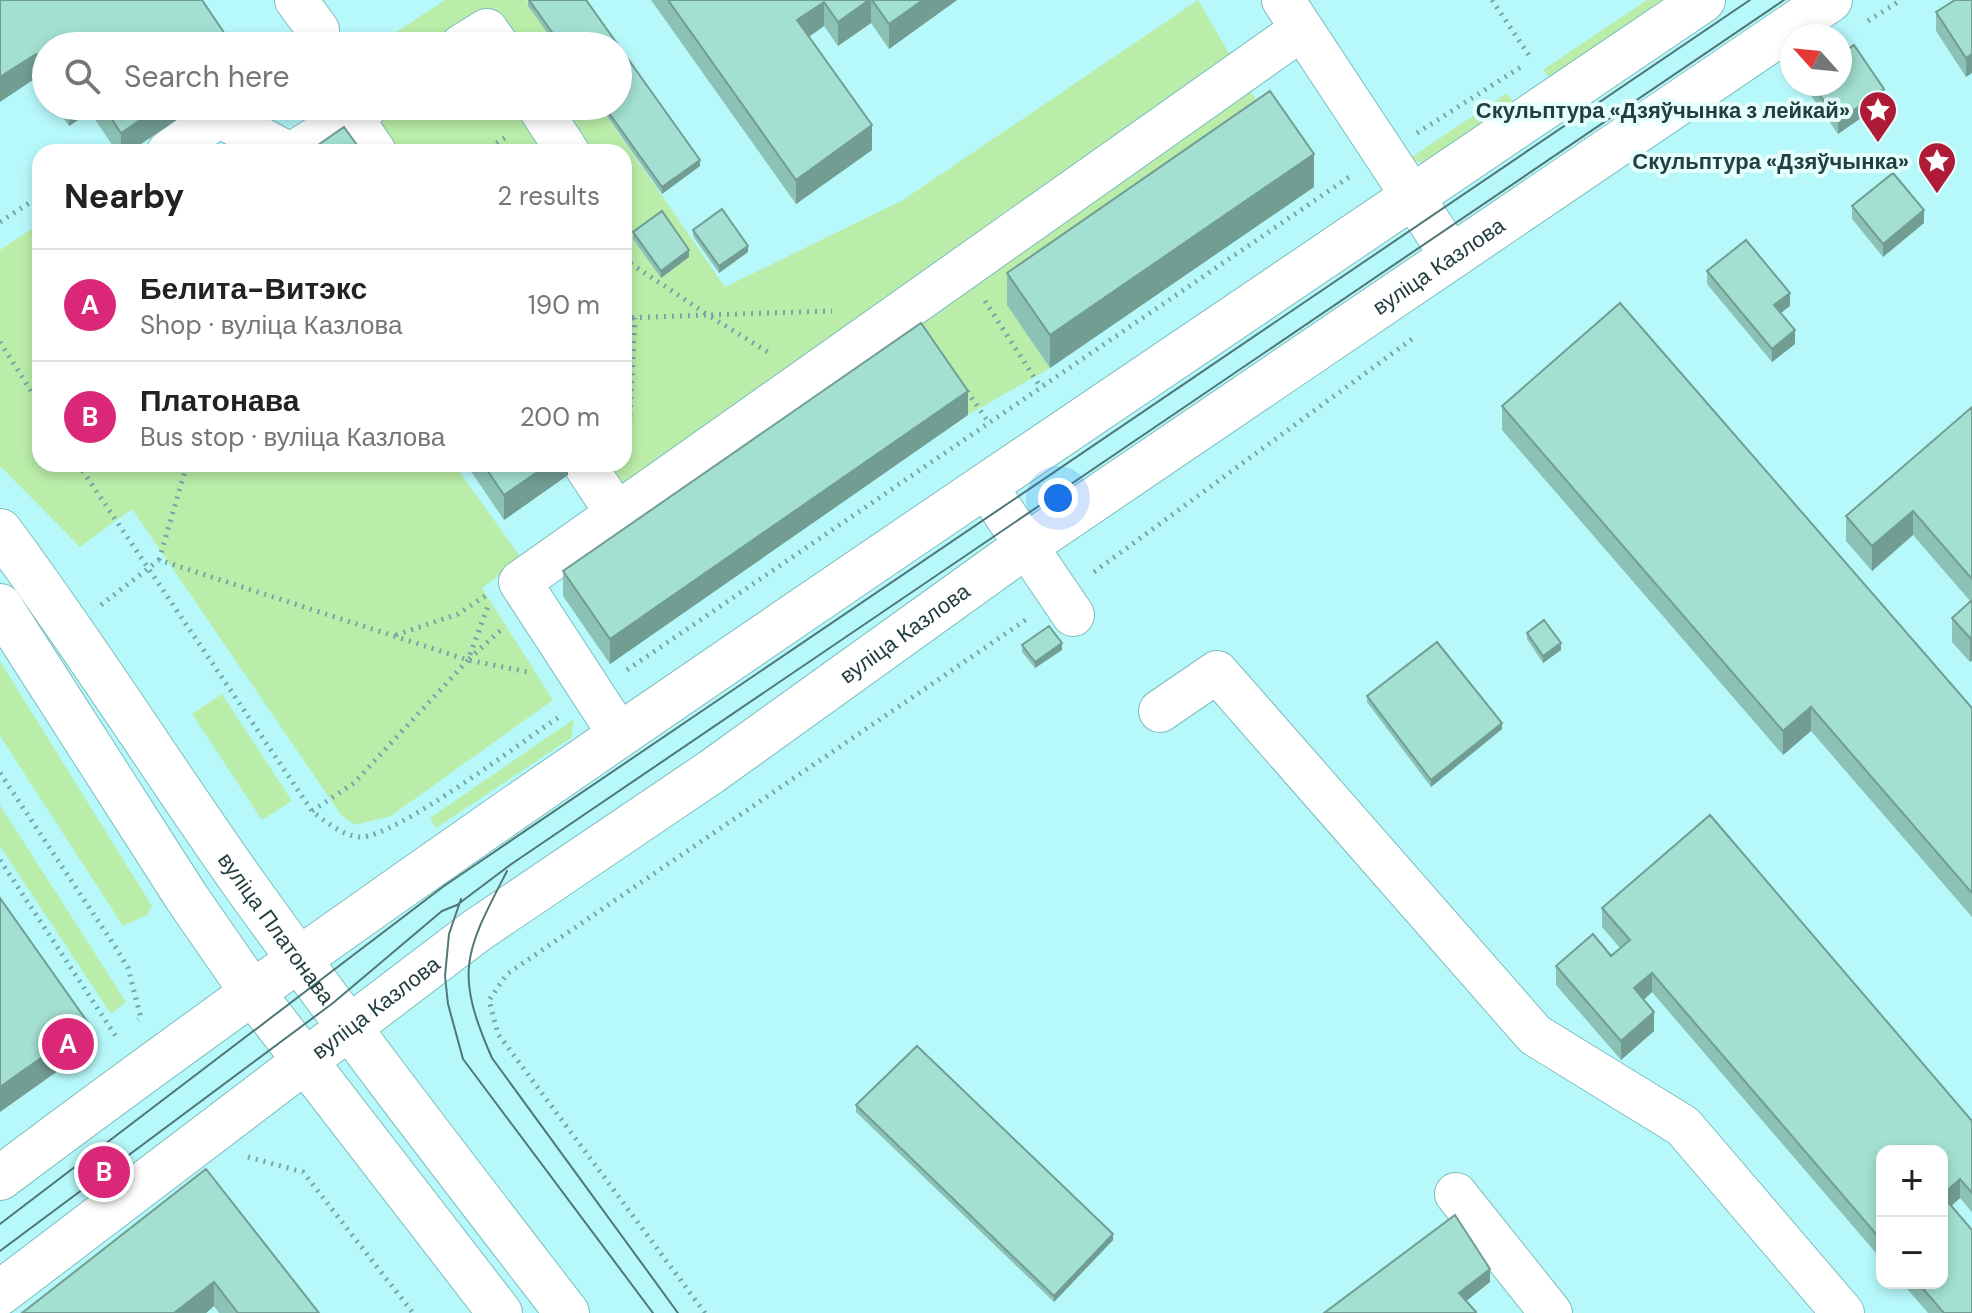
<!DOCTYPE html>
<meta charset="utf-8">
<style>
:root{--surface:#fff;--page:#f2f2f2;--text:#222;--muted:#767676;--line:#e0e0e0;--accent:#db2777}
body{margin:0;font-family:"DM Sans",sans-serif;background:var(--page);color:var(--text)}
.controls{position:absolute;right:24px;bottom:24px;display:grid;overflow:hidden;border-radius:16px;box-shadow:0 4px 12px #0003}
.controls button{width:72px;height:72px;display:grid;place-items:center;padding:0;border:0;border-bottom:2px solid var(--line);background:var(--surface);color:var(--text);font:40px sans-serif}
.compass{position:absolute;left:1780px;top:24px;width:72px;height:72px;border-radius:50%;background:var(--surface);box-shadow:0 4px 12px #0003;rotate:297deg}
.you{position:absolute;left:1058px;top:498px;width:28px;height:28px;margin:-20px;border:6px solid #fff;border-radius:50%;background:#1a73e8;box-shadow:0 0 0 12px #1a73e833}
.badge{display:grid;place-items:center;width:52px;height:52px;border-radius:50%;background:var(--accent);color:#fff;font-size:26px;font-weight:700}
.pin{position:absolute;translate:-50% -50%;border:4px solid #fff;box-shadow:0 2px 8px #0006}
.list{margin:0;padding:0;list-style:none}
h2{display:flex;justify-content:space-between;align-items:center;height:104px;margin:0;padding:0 32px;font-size:34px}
h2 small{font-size:26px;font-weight:400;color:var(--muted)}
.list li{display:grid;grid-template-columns:52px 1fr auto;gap:24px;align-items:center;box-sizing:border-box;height:112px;padding:0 32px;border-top:2px solid var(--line)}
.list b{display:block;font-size:30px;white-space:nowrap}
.list p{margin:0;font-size:26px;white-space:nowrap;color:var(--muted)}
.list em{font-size:26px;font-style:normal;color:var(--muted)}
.icon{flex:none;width:44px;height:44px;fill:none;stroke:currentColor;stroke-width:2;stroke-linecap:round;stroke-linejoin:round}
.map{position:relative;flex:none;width:1972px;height:1313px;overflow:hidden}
.search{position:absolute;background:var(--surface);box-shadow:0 4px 12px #0003;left:32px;top:32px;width:600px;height:88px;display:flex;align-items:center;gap:20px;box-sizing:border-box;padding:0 28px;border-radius:44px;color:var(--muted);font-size:30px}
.panel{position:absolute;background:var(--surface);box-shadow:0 4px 12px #0003;left:32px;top:144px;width:600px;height:328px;border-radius:24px}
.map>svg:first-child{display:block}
</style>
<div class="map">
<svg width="1972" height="1313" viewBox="0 0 1972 1313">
<rect width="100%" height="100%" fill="#b7f9fb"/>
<path fill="#baeda9" d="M 445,0 L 526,0 L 557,46 L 375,46 Z
M 1198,0 L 1270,124 L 1008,305 L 1050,368 L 968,415 L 922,347 L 644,539 L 595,464 L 624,464 L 624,152 L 390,152 L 360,106 L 600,106 L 725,287 L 903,200 Z
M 1647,0 L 1668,0 L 1550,78 L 1543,70 Z
M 1507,93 L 1514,103 L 1425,163 L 1407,160 Z
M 40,223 L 40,464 L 454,464 L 522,559 L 482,588 L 553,700 L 391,816 L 355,825 L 341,815 L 132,509 L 80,547 L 0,466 L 0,250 Z
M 0,661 L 152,906 L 147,915 L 123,926 L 0,736 Z
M 222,694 L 292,801 L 262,820 L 192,714 Z
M 574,719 L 571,738 L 436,828 L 430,818 Z
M 0,805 L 126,1002 L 111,1014 L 0,846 Z"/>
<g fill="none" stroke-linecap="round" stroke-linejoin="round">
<defs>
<path id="minor" d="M 296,0 L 318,30
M 1283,0 L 1451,255
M 461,46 L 487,30 L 498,46
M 538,106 L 568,152
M 351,117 L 375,152
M 168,152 L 219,116 L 286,152
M 294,152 L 367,106
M 584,464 L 617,514
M 985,485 L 1073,615
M 1160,711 L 1217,672 L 1535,1035 L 1683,1126 L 1843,1313
M 619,734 L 520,582 L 1302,29
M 1456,1194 L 1551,1313"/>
<g id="major">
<path id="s1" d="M 0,531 C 85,645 160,765 242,881 C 347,1028 457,1170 567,1313"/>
<path d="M 0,606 L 187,898 L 252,992 L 500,1313"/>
<path d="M 0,1178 C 319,938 649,714 979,490 C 1220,326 1461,162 1703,0"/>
<path id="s2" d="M 0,1293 L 476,931 L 711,772 L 1027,545 L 1830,0"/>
</g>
</defs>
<use href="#minor" stroke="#7dbdbf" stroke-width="44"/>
<use href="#major" stroke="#7dbdbf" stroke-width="46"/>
<path stroke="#75a6a7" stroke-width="5" stroke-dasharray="2 6" stroke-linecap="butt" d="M 1492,0 L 1532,60
M 1868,21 L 1901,0
M 1417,133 L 1524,65
M 483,152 L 509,135
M 0,222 L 40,196
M 624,259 L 708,315 L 832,311
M 985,301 L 1041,388
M 624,318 L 708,315 L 771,354
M 0,342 L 40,405
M 624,365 L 632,377
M 967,391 L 989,423
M 628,455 L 635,318
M 78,464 L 312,811 C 325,821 343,836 360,837 C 395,838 524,740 559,717
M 159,560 L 187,464
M 1094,572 L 1412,339
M 101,605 L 159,560 L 468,660 L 528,672
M 396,635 L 458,614 L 485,596
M 469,659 L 503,628
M 627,670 L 1352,175
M 0,773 L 116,948 L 128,968 L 141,1018 L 138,1020
M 312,811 L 354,783 L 468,660 L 488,606
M 0,860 L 117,1038
M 248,1157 L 303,1172 L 413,1313
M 705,1313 L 498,1034 L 489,1000 L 507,974 L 1027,619"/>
<use href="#minor" stroke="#fff" stroke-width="42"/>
<use href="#major" stroke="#fff" stroke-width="44"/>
<path stroke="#507778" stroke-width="2" d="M 507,871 C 466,951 453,970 492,1058 L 678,1313
M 461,899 L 449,934 L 445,976 L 448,1004 L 463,1059 L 653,1313
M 0,1224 L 444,886 L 1750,0
M 0,1251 L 333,1003 L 442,911 L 457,905 L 510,865 L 1784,0"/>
</g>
<path fill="#8cc1b5" d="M 0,0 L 46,46 L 46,93 L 36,78 Z
M 528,0 L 586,0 L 700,160 L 700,166 L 662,194 L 600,106 L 618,106 L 618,46 L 557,46 L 528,6 Z
M 651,0 L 957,0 L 889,49 L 871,23 L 838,46 L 824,26 L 809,37 L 872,150 L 796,204 Z
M 1972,0 L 1966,77 L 1936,31 L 1936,12 Z
M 1808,84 L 1840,84 L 1884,102 L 1838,134 L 1808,91 Z
M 55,106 L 197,106 L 129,152 L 117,152 L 90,112 L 69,126 Z
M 1314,187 L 1050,368 L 1007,305 L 1007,273 Z
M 1852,206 L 1924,223 L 1883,257 L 1852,219 Z
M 693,230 L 748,252 L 719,273 L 693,236 Z
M 633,232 L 689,257 L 661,278 L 633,239 Z
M 1707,271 L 1790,306 L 1781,313 L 1795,344 L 1772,362 L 1707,284 Z
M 1502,406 L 1972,708 L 1972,917 L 1811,731 L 1783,755 L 1502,430 Z
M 1972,407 L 1972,660 L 1970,662 L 1952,642 L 1952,618 L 1971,602 L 1913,535 L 1872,571 L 1846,541 L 1846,516 Z
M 968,415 L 610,664 L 563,596 L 563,571 Z
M 466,464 L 568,464 L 568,475 L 504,520 Z
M 1527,633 L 1561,650 L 1543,663 L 1527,639 Z
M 1022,645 L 1062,650 L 1035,668 L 1022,652 Z
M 1367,696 L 1502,729 L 1431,787 L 1367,702 Z
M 1602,908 L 1972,1121 L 1972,1212 L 1960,1198 L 1951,1206 L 1972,1313 L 1928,1313 L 1902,1283 L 1942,1283 L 1882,1151 L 1882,1260 L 1652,992 L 1644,1000 L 1654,1031 L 1621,1060 L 1556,985 L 1556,966 L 1611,956 L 1620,948 L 1602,927 Z
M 856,1105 L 1113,1240 L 1054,1302 L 856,1112 Z
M 206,1169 L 319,1313 L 219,1313 L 214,1306 L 206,1313 L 22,1313 Z"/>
<path fill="#729d93" d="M 869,0 L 871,0 L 871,23 L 838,46 L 838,22 Z
M 923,0 L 957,0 L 889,49 L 889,24 Z
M 824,2 L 824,26 L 797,45 L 797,20 Z
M 36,54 L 36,78 L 0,102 L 0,77 Z
M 1972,54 L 1972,73 L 1966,77 L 1966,58 Z
M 1884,89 L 1884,102 L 1838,134 L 1838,121 Z
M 69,106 L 90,106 L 90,112 L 69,126 Z
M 161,106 L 197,106 L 129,152 L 121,152 L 121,133 Z
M 872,125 L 872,150 L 796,204 L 796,180 Z
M 1314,154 L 1314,187 L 1050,368 L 1050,335 Z
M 700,160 L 700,166 L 662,194 L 662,187 Z
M 1924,210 L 1924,223 L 1883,257 L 1883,244 Z
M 748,246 L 748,252 L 719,273 L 719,266 Z
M 689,250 L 689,257 L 661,278 L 661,271 Z
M 1790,293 L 1790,306 L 1774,318 L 1774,305 Z
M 1795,330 L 1795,344 L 1772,362 L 1772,349 Z
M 968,391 L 968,415 L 610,664 L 610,639 Z
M 549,464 L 568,464 L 568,475 L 504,520 L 504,495 Z
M 1913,511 L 1913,535 L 1872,571 L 1872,546 Z
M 1972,636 L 1972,660 L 1970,662 L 1970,638 Z
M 1062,643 L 1062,650 L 1035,668 L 1035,662 Z
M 1561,643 L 1561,650 L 1543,663 L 1543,656 Z
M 1811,707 L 1811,731 L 1783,755 L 1783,731 Z
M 1502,723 L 1502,729 L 1431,787 L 1431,780 Z
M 1652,973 L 1652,992 L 1634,1008 L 1634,988 Z
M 1654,1012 L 1654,1031 L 1621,1060 L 1621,1041 Z
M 89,1024 L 89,1049 L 0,1112 L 0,1087 Z
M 1960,1179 L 1960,1198 L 1942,1214 L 1942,1195 Z
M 1113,1234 L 1113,1240 L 1054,1302 L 1054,1296 Z
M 1490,1269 L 1490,1282 L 1459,1307 L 1459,1293 Z
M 214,1282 L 214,1306 L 206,1313 L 174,1313 Z"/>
<path fill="#a3e0d2" stroke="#729d93" stroke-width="2" d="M 0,0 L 202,0 L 233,46 L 46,46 L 46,68 L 36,54 L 0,77 Z
M 529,0 L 586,0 L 700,160 L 662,187 L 604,106 L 618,106 L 618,46 L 562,46 Z
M 668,0 L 869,0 L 838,22 L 824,2 L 797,20 L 872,125 L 796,180 Z
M 872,0 L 923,0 L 889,24 Z
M 1955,0 L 1972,0 L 1972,54 L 1966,58 L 1936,12 Z
M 1854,45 L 1884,89 L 1838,121 L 1812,84 L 1840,84 L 1840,55 Z
M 1270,91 L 1314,154 L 1050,335 L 1007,273 Z
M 103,106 L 161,106 L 121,133 Z
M 344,127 L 362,152 L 308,152 Z
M 1893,173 L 1924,210 L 1883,244 L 1852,206 Z
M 722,209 L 748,246 L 719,266 L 693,230 Z
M 662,211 L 689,250 L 661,271 L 633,232 Z
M 1746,240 L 1790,293 L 1774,305 L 1795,330 L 1772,349 L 1707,271 Z
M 1620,303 L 1972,708 L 1972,893 L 1811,707 L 1783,731 L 1502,406 Z
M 921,323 L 968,391 L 610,639 L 563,571 Z
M 1972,407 L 1972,579 L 1913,511 L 1872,546 L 1846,516 Z
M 483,464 L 549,464 L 504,495 Z
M 1972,600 L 1972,636 L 1970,638 L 1952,618 Z
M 1544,620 L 1561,643 L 1543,656 L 1527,633 Z
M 1049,626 L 1062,643 L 1035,662 L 1022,645 Z
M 1437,642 L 1502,723 L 1431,780 L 1367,696 Z
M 1710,815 L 1972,1121 L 1972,1193 L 1960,1179 L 1942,1195 L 1972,1230 L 1972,1313 L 1944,1313 L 1918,1283 L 1942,1283 L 1942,1151 L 1882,1151 L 1882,1241 L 1652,973 L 1634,988 L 1654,1012 L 1621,1041 L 1556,966 L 1593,934 L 1611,956 L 1630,940 L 1602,908 Z
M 0,898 L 89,1024 L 0,1087 Z
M 917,1046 L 1113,1234 L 1054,1296 L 856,1105 Z
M 206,1169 L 319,1313 L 238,1313 L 214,1282 L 174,1313 L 22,1313 Z
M 1455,1215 L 1490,1269 L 1459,1293 L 1476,1312 L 1474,1313 L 1324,1313 Z"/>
<defs>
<symbol id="sight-pin" viewBox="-11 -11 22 30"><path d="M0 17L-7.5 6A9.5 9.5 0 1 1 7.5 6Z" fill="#af1a36" stroke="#e5fefe"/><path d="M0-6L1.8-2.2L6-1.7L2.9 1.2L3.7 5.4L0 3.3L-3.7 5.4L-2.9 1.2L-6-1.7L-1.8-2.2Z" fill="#fff"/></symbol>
</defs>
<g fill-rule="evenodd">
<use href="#sight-pin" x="1856" y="88" width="44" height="60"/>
<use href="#sight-pin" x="1915" y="139" width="44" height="60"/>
</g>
<g text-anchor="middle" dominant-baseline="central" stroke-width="8" stroke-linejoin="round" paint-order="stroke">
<g font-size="22" font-weight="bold" fill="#233e3f" stroke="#e5fefe" text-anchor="end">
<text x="1850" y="110">Скульптура «Дзяўчынка з лейкай»</text>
<text x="1909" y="161">Скульптура «Дзяўчынка»</text>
</g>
<g font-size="22" fill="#233e3f" stroke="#e5fefe">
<text stroke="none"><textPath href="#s2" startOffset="1768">вуліца Казлова</textPath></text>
<text stroke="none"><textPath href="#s2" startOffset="1120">вуліца Казлова</textPath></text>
<text stroke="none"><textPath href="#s1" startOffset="484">вуліца Платонава</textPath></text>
<text stroke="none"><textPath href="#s2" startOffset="472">вуліца Казлова</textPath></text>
</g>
</g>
</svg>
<div class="controls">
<button>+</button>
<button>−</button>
</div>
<svg class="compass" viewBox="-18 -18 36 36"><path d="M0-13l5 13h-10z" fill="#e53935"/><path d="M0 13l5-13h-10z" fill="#767676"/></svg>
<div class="you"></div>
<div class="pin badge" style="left:68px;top:1044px">A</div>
<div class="pin badge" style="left:104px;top:1172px">B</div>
<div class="search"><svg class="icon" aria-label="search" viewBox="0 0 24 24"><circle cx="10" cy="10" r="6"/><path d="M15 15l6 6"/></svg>Search here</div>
<section class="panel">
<h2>Nearby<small>2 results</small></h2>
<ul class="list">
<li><span class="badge">A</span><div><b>Белита-Витэкс</b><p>Shop · вуліца Казлова</p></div><em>190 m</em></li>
<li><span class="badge">B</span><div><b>Платонава</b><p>Bus stop · вуліца Казлова</p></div><em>200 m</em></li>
</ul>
</section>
</div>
